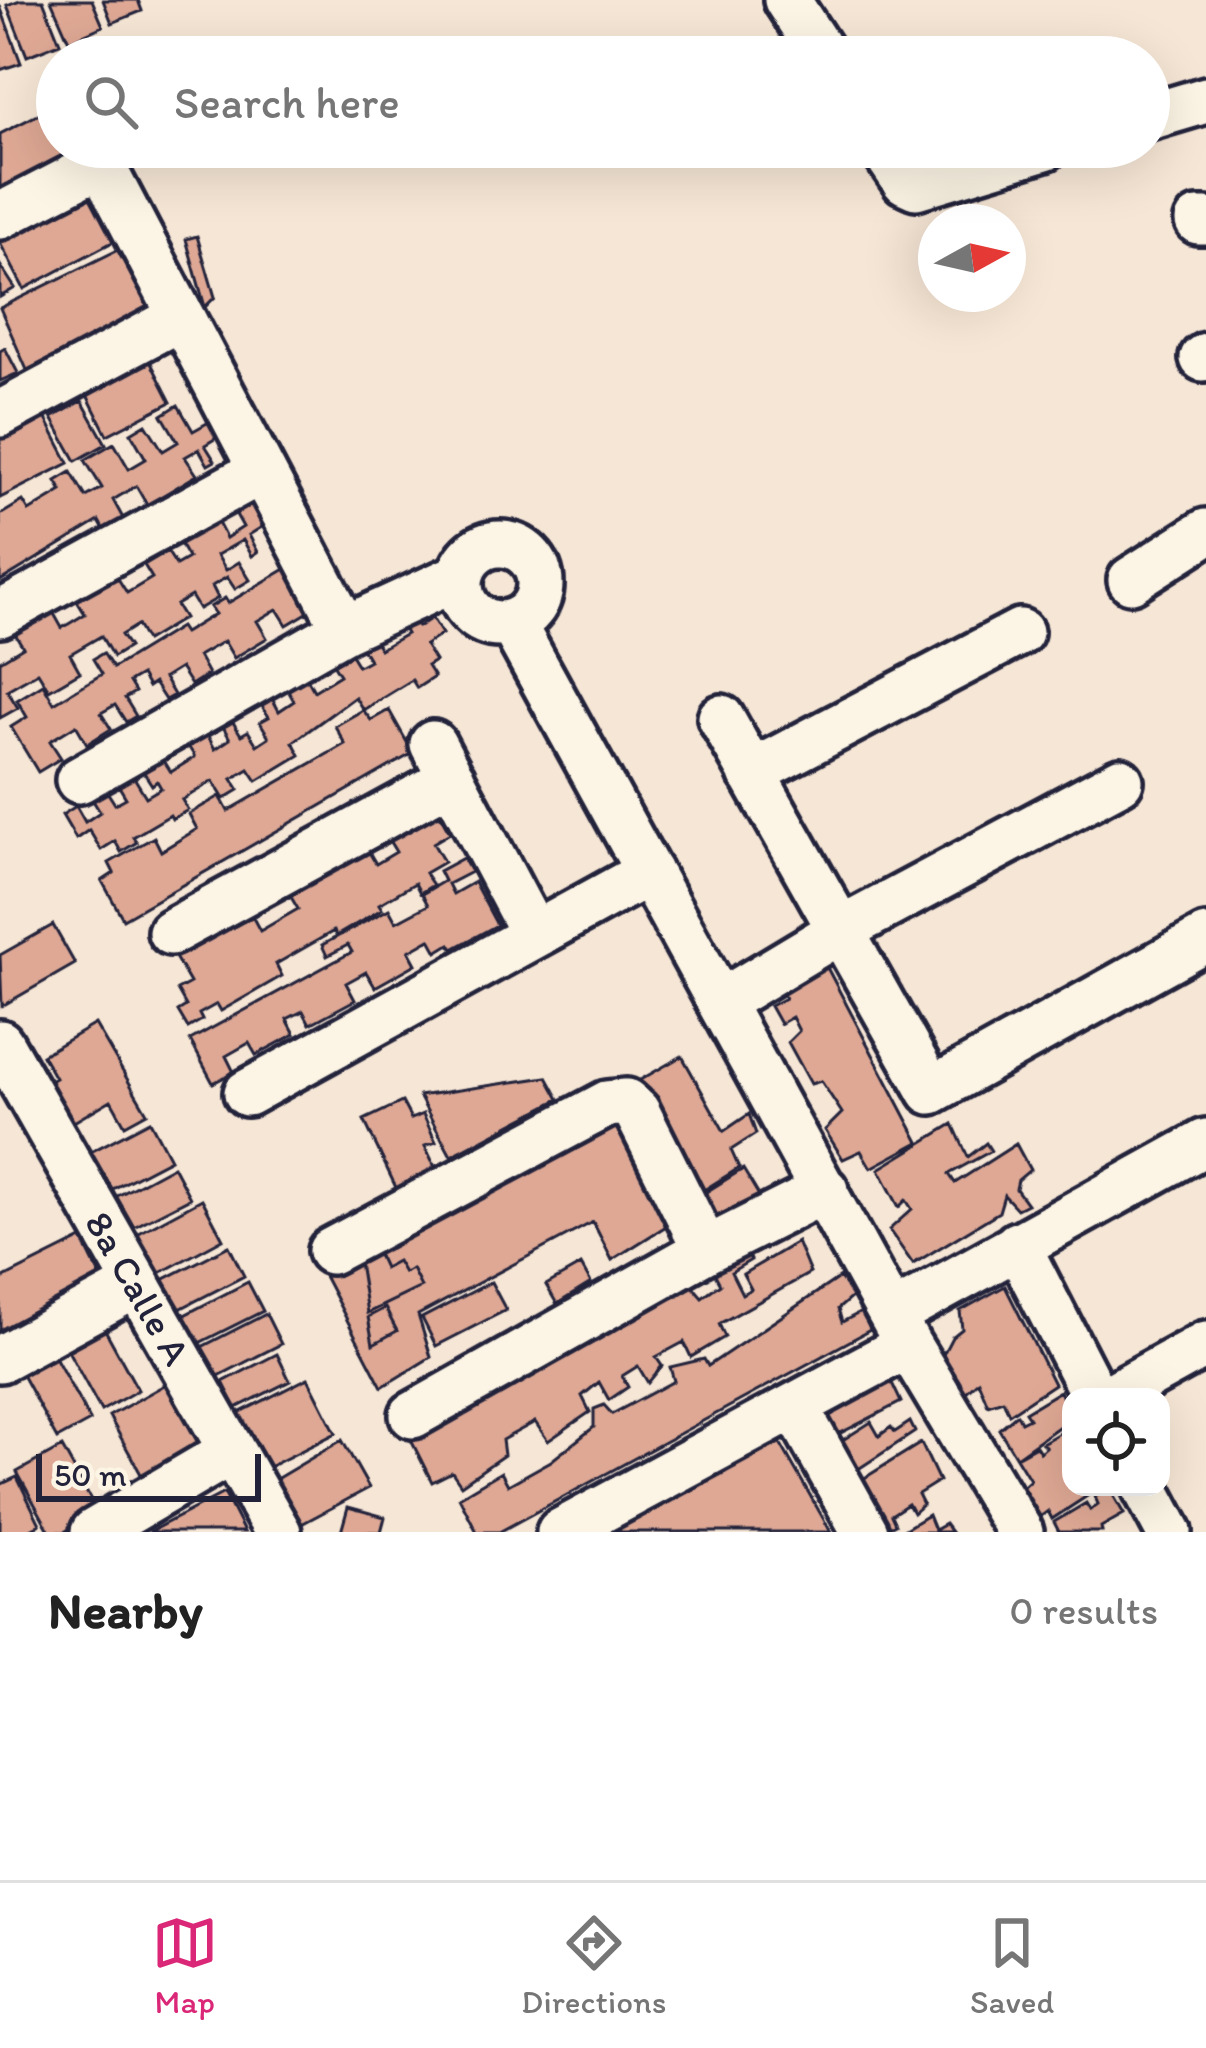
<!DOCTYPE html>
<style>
:root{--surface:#fff;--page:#f2f2f2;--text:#222;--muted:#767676;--line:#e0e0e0;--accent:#db2777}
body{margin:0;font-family:Itim,sans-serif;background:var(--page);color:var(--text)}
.controls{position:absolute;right:36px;bottom:36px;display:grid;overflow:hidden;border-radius:24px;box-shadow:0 12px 48px #0002}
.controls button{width:108px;height:108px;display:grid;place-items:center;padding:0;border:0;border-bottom:3px solid var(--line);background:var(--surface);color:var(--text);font:60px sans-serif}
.compass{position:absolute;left:918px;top:204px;width:108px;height:108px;border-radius:50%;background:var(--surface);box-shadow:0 12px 48px #0002;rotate:82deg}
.scale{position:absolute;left:36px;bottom:30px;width:225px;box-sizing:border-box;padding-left:12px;border:6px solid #22223b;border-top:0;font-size:33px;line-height:42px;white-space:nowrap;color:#22223b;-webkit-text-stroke:9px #fcf5e5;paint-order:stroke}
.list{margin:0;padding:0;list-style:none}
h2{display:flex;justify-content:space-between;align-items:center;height:156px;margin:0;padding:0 48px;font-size:51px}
h2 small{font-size:39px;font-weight:400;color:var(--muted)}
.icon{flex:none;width:66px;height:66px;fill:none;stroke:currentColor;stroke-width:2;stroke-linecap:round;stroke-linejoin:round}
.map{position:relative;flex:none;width:1206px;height:1532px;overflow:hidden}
.search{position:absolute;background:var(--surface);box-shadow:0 12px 48px #0002;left:36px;right:36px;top:36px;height:132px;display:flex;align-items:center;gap:30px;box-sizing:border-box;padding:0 42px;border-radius:66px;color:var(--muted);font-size:45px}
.sheet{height:348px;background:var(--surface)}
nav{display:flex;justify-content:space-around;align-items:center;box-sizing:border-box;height:168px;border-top:3px solid var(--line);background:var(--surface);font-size:33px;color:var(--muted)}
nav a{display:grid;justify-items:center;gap:6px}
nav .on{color:var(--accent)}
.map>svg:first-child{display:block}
</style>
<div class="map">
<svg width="1206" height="1532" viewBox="0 0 1206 1532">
<rect width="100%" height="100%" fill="#f6e6d5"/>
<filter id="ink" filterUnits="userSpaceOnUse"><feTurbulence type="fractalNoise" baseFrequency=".00833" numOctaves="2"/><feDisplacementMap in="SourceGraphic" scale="24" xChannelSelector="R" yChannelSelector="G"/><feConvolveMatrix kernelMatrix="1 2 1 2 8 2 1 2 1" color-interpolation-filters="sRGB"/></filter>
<g filter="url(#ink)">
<path fill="#dea894" stroke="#22223b" stroke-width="3" d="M 20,0 L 43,0 L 60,43 L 27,56 L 7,5 Z
M 51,0 L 92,0 L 103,26 L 69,41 Z
M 103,0 L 138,0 L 142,11 L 112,23 Z
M 0,6 L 21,63 L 0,70 Z
M 57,105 L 57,147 L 87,147 L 0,191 L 0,134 Z
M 97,192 L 120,238 L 24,289 L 0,243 Z
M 197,236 L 215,297 L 205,307 L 186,239 Z
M 124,247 L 154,307 L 27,370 L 0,308 Z
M 0,265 L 15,288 L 0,297 Z
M 5,348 L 18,373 L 0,381 L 0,351 Z
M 149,359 L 171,402 L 107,435 L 85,391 Z
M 82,401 L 106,444 L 76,461 L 52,418 Z
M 178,405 L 193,431 L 209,422 L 218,437 L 205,445 L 215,461 L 208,465 L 199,449 L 185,457 L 197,475 L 147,505 L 136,486 L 113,500 L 124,520 L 105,532 L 99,521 L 0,581 L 0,515 L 23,501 L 29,511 L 62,491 L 56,481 L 71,472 L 86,497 L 102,488 L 85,460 L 114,443 L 129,469 L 146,459 L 131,433 L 146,424 L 163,451 L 178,442 L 162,415 Z
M 44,415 L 69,463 L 0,498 L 0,438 Z
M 251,501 L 265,525 L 249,535 L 258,552 L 252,556 L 243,540 L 217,555 L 226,570 L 239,562 L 250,580 L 235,589 L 227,577 L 212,586 L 218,598 L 199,609 L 191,596 L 176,605 L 184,618 L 146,641 L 137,625 L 121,635 L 129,647 L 113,657 L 101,636 L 70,654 L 80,672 L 63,682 L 49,690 L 38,672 L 7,690 L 18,708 L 0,718 L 0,661 L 23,647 L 14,632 L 52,610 L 62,628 L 85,614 L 77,601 L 117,577 L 127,593 L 152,578 L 144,565 L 167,551 L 176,565 L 188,558 L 180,544 L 217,521 L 226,538 L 243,527 L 234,511 Z
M 287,568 L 312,610 L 287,625 L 277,609 L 257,621 L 267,638 L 234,658 L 224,641 L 198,656 L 208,674 L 191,685 L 180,668 L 164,678 L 174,695 L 165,700 L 154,683 L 148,687 L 141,675 L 129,682 L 135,692 L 125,698 L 136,716 L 126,722 L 115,705 L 101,713 L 111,729 L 87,744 L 76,725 L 50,741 L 61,758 L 38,772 L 11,727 L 27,717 L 17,700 L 43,684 L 54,703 L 102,674 L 93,659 L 103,653 L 113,668 L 180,627 L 184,633 L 215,614 L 210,607 L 225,598 L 228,603 Z
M 408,610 L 418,627 L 432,618 L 442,634 L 425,645 L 435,661 L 427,666 L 434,677 L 417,688 L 412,680 L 363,710 L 355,697 L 293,742 L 300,755 L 257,781 L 249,769 L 232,779 L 239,790 L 224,799 L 213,781 L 182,800 L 188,810 L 172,819 L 170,815 L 133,837 L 137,842 L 121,852 L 115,841 L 101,850 L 89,830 L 76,839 L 62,815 L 76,806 L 85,822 L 100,812 L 92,799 L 106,790 L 115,804 L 126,798 L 117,783 L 132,774 L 146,797 L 161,788 L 157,781 L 152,785 L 141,768 L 161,756 L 171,772 L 195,757 L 186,743 L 205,731 L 215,749 L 230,739 L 222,725 L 231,719 L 241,735 L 248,731 L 257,745 L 269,737 L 260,722 L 269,717 L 260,703 L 271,696 L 279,711 L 294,701 L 284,683 L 303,671 L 314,691 L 340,675 L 328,656 L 345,645 L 358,666 L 369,660 L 359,643 L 371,635 L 380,649 L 406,634 L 396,617 Z
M 363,710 L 371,720 L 389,710 L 413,753 L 123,919 L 102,881 L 114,873 L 109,863 L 154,837 L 161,851 L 197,829 L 189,814 L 220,796 L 228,811 L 345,744 L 335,726 Z
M 436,808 L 450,833 L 433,843 L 444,862 L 425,873 L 433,885 L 420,893 L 415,883 L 379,904 L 382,909 L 336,936 L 334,931 L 276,964 L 282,976 L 221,1011 L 217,1004 L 199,1014 L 202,1020 L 188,1028 L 178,1011 L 186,1006 L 177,990 L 190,983 L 168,945 L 227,911 L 235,925 L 252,916 L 260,931 L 298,909 L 281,880 L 359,835 L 376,864 L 396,852 L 387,837 Z
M 463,858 L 471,872 L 448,884 L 453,894 L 474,882 L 497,925 L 453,949 L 450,944 L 437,952 L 430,939 L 409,951 L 416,964 L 375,987 L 366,972 L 346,983 L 355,1000 L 310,1024 L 303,1011 L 287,1019 L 295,1034 L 256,1055 L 249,1043 L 226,1056 L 234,1072 L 213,1083 L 190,1040 L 352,952 L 348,945 L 327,956 L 322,945 L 389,909 L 396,922 L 428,905 L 422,894 L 444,881 L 439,871 Z
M 53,925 L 75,964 L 2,1006 L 0,955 Z
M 823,960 L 919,1142 L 871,1168 L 861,1151 L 843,1159 L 825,1130 L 842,1113 L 821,1081 L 811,1084 L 788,1042 L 799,1031 L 792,1017 L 780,1024 L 770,1006 L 785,998 L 771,978 Z
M 95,1024 L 147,1113 L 125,1125 L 111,1100 L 67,1126 L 43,1085 L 55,1078 L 42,1055 Z
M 682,1056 L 724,1131 L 749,1114 L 756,1134 L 731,1150 L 739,1168 L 691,1198 L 633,1084 Z
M 547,1077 L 559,1099 L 451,1156 L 419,1096 Z
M 402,1102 L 411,1119 L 423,1114 L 436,1142 L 425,1146 L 439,1175 L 399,1194 L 364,1120 Z
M 604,1107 L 671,1223 L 612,1260 L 593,1222 L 418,1315 L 431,1357 L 382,1387 L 322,1272 Z
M 150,1121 L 170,1159 L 105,1193 L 85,1155 Z
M 953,1124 L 968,1157 L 986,1143 L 991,1151 L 949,1174 L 955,1183 L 1016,1144 L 1030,1170 L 1018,1180 L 1016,1189 L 1027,1204 L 1017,1209 L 1004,1195 L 999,1212 L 913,1264 L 889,1230 L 912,1209 L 906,1200 L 899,1207 L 879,1169 Z
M 173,1166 L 190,1198 L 124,1232 L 108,1201 Z
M 743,1169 L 761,1199 L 716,1227 L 698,1197 Z
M 202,1199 L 223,1239 L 147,1280 L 126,1240 Z
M 82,1239 L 106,1288 L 0,1336 L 0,1280 Z
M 797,1242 L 810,1273 L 719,1324 L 725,1337 L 691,1357 L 684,1342 L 656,1357 L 662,1366 L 648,1383 L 638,1366 L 622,1376 L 628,1387 L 609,1400 L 599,1382 L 582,1396 L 590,1412 L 548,1441 L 535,1422 L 502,1440 L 504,1455 L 461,1485 L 452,1472 L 432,1482 L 409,1436 L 690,1283 L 702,1297 L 720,1284 L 711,1267 L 745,1248 L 751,1260 L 731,1272 L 742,1294 L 751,1289 L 743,1274 Z
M 229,1246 L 244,1276 L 170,1314 L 155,1284 Z
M 377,1253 L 384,1268 L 397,1261 L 404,1273 L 412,1269 L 421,1287 L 367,1313 L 359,1262 Z
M 581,1265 L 591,1283 L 557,1304 L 546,1285 Z
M 840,1277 L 852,1297 L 838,1309 L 842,1322 L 863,1311 L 870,1330 L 499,1532 L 477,1532 L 459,1497 L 501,1472 L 508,1485 L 551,1461 L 594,1427 L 594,1409 L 604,1405 L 612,1414 L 674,1381 L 670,1367 L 704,1359 L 708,1366 Z
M 248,1282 L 263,1311 L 189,1348 L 175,1320 Z
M 491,1282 L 506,1310 L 436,1346 L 422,1318 Z
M 1005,1286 L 1054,1384 L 1009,1414 L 1003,1400 L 988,1405 L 978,1381 L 960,1398 L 940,1360 L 952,1337 L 962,1329 L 960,1311 Z
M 385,1308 L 397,1331 L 373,1344 L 368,1317 Z
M 266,1314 L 281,1344 L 205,1383 L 190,1353 Z
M 103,1326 L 138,1390 L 101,1411 L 66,1347 Z
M 277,1354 L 290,1381 L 236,1408 L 223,1382 Z
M 54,1355 L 90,1421 L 57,1439 L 21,1373 Z
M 884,1366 L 901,1402 L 825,1441 L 803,1408 Z
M 308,1378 L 336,1433 L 265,1469 L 237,1414 Z
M 168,1383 L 207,1454 L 148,1487 L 109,1416 Z
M 1060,1391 L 1071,1418 L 1016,1457 L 999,1429 L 1017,1414 L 1021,1422 L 1029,1418 L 1025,1412 Z
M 871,1422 L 879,1436 L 891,1427 L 895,1432 L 910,1422 L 915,1432 L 843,1479 L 830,1448 Z
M 770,1425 L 831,1532 L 573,1532 Z
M 1071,1426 L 1071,1487 L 1101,1487 L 1052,1519 L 1048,1511 L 1036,1520 L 1019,1490 L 1030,1480 L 1016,1457 L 1036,1446 L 1040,1452 L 1046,1447 L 1042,1443 Z
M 342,1440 L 369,1488 L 292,1529 L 266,1485 Z
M 921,1443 L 939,1481 L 918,1494 L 923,1504 L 913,1513 L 908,1504 L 891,1515 L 895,1524 L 880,1532 L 850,1487 Z
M 62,1447 L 98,1513 L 64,1532 L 50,1532 L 17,1472 Z
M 17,1477 L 40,1524 L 25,1532 L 0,1532 L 0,1485 Z
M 1109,1488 L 1124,1514 L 1101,1527 L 1102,1532 L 1059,1532 L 1054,1522 L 1086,1503 L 1090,1510 L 1098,1504 L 1095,1497 Z
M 224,1493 L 244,1532 L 149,1532 Z
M 348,1507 L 385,1517 L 381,1532 L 341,1532 Z
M 928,1515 L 934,1530 L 945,1524 L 951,1532 L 900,1532 Z"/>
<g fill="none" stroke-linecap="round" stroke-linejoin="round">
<defs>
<path id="minor" d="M 787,0 L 824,57
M 1149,117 L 1206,100
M 882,147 L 905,181 L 916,186 L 1045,147
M 0,216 L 81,174 L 97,170 L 109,179 L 345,629
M 1198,221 L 1206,221
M 1203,358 L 1206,356
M 0,414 L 179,318
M460 584a40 40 0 1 1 80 0a40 40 0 1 1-80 0Z
M 1131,580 L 1206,532
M 0,614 L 259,472
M 512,623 L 908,1345 L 1020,1532
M 721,718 L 931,1091 L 1206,938
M 433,744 L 534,935
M 751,773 L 1020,632
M 79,780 L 345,629 L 460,576
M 171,932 L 452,779
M 721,1002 L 841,930 L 1120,781
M 0,1043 L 278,1532
M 247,1093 L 649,872
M 1017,1245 L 1095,1397
M 331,1251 L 607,1104 L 626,1102 L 637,1112 L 706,1250
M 893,1315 L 1206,1142
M 0,1359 L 136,1285
M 1110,1397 L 1206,1344
M 795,1406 L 865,1532
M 413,1415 L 706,1250 L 825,1190
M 1145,1487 L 1169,1532
M 94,1532 L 230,1452
M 560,1532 L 908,1345"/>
</defs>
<use href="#minor" stroke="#22223b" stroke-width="54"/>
<use href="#minor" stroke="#fcf5e5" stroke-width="45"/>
</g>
</g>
<g text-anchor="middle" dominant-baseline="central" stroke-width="9" stroke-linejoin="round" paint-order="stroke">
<g font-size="39" fill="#22223b" stroke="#fcf5e5">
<text transform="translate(138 1288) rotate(60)">8a Calle A</text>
</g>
</g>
</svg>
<div class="controls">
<button><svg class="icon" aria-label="locate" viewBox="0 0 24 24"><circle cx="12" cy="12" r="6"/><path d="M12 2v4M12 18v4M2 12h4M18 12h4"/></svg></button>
</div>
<svg class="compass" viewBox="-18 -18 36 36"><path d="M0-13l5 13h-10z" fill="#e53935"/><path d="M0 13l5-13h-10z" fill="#767676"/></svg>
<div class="scale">50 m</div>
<div class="search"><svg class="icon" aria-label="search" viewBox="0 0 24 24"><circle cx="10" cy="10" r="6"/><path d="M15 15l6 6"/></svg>Search here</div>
</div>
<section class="sheet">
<h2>Nearby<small>0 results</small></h2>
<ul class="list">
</ul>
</section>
<nav>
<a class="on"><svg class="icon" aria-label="map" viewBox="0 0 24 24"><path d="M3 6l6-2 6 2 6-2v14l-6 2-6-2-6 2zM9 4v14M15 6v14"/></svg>Map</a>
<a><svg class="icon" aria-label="directions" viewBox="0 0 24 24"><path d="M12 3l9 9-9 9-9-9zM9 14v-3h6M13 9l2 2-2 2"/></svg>Directions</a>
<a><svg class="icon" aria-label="saved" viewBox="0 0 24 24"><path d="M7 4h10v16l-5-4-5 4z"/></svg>Saved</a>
</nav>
